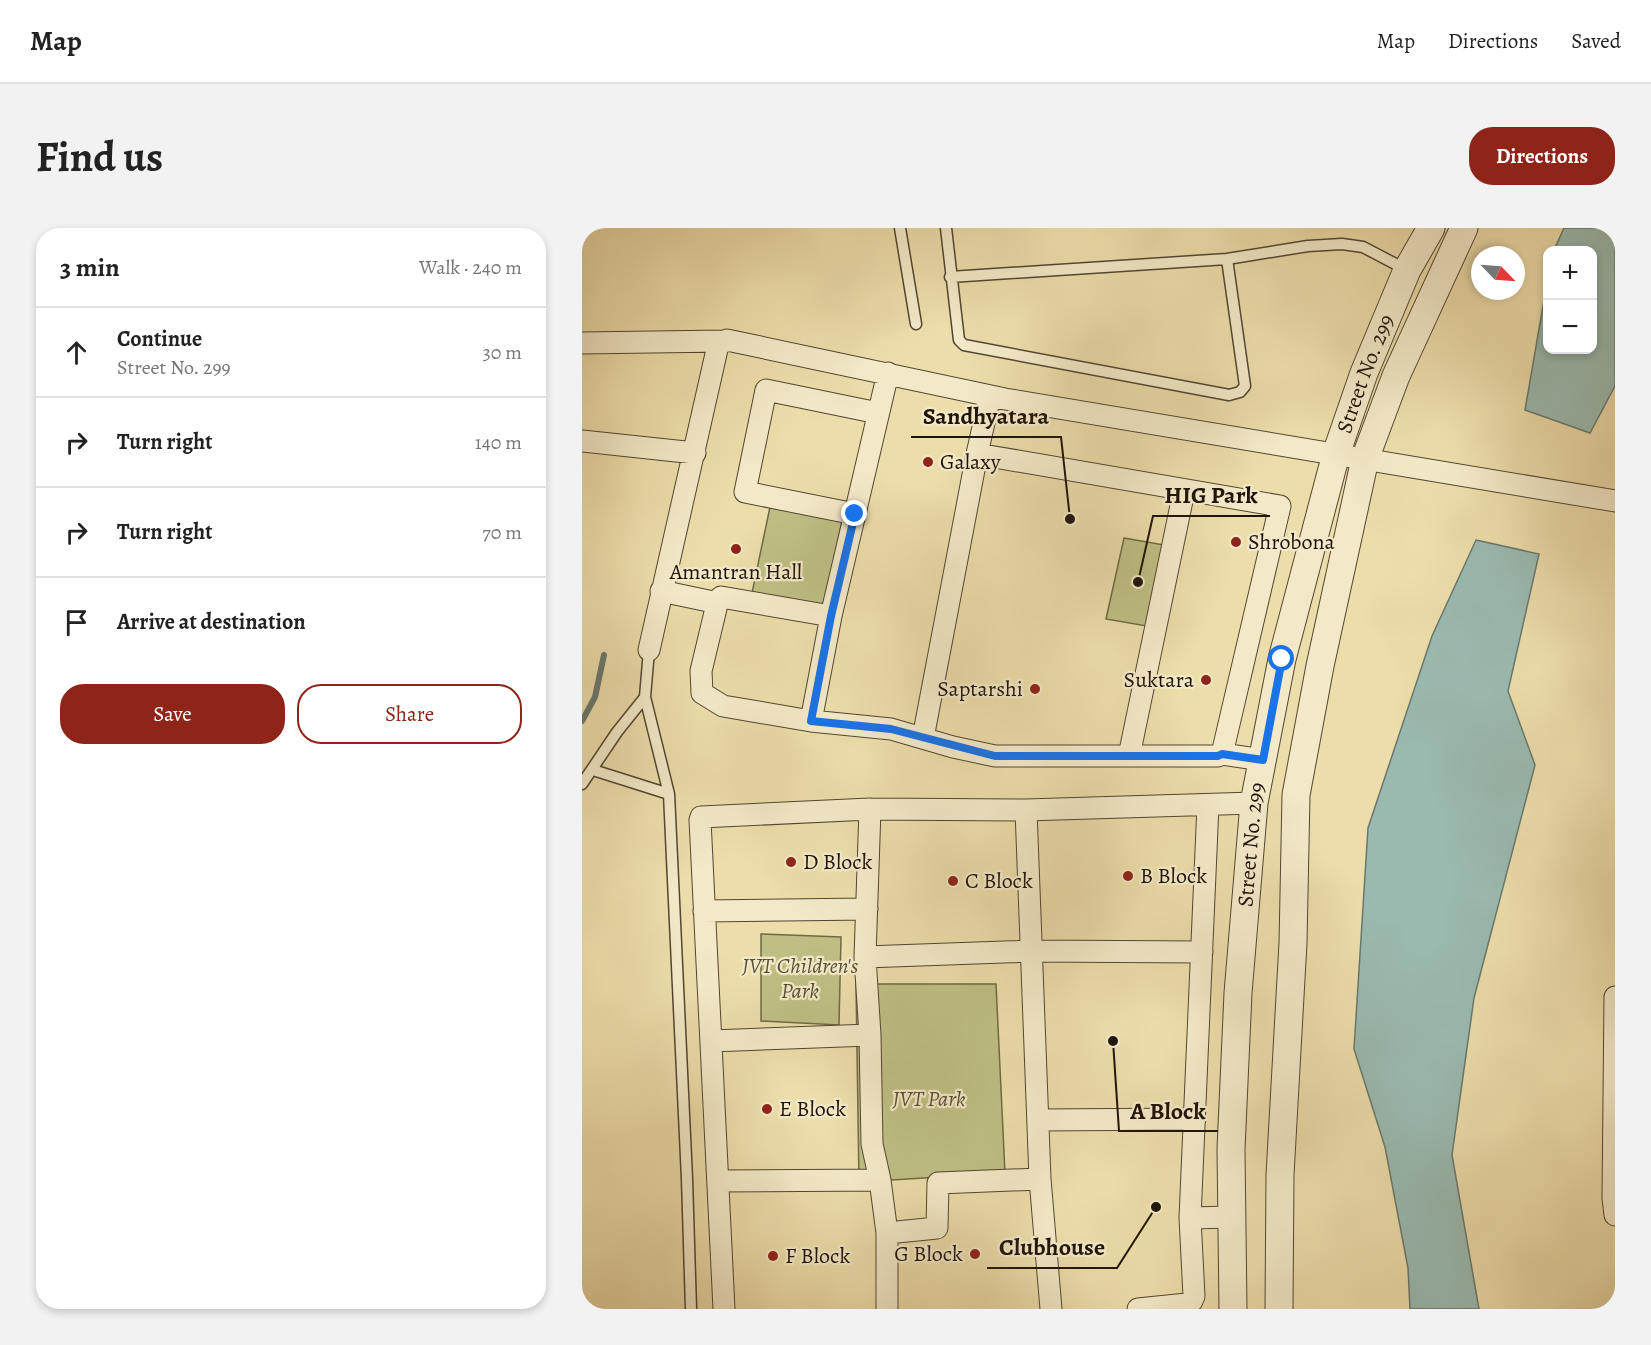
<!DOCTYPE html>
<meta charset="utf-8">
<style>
:root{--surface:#fff;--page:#f2f2f2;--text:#222;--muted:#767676;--line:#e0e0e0;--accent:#8f2418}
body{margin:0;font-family:Alegreya,serif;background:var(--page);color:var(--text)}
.controls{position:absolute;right:18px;top:18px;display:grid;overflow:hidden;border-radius:12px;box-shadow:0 3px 9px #0003}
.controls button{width:54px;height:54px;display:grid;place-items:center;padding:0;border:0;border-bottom:2px solid var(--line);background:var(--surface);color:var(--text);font:30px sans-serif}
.compass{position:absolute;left:889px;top:18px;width:54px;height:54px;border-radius:50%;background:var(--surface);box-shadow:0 3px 9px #0003;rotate:115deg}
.stop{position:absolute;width:18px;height:18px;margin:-14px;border:4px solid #1a73e8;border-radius:50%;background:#fff}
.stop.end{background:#1a73e8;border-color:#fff;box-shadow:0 2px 6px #0008}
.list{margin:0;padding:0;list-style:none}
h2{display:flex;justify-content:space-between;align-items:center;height:78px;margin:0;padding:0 24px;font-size:26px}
h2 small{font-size:20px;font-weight:400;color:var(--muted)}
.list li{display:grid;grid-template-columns:39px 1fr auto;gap:18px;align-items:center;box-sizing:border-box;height:90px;padding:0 24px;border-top:2px solid var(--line)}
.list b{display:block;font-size:22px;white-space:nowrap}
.list p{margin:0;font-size:20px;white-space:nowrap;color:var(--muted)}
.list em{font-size:20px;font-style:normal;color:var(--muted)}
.actions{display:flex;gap:12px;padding:18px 24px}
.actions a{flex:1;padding:14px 0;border:2px solid var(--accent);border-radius:24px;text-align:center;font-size:21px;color:var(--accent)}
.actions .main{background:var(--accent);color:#fff}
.icon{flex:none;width:33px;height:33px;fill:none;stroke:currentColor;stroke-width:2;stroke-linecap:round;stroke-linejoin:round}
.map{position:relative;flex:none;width:1033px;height:1081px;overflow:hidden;border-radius:24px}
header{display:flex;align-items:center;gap:36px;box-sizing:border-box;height:84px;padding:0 30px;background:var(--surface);border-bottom:2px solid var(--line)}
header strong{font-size:28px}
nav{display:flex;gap:33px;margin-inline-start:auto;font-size:21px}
.intro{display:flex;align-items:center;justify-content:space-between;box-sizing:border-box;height:144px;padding:0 36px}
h1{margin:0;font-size:42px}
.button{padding:15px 27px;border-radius:24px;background:var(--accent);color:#fff;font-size:21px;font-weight:700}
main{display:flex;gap:36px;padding:0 36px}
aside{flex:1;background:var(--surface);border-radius:24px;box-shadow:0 3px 9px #0003}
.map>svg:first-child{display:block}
</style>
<header>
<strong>Map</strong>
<nav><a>Map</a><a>Directions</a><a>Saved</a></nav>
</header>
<div class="intro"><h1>Find us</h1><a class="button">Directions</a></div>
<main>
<aside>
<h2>3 min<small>Walk · 240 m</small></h2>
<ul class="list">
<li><svg class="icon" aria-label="ahead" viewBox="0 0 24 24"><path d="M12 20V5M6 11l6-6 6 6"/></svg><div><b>Continue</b><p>Street No. 299</p></div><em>30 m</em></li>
<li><svg class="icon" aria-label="right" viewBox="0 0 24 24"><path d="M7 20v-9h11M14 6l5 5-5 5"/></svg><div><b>Turn right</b></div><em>140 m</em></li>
<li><svg class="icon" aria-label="right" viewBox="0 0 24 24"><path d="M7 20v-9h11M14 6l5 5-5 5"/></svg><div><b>Turn right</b></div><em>70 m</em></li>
<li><svg class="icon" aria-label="arrive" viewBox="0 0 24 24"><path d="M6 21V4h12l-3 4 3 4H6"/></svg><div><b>Arrive at destination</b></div></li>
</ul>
<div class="actions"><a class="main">Save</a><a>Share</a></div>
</aside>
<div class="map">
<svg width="1033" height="1081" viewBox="0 0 1033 1081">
<rect width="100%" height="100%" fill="#ecddaa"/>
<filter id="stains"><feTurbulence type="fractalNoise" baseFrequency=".00333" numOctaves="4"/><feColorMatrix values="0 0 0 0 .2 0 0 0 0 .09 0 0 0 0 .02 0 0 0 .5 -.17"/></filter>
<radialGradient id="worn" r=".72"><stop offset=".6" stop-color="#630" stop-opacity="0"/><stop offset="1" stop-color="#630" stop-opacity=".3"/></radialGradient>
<path fill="#bebf84" stroke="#6e6a47" stroke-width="1.5" d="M 188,279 L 260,293 L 242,380 L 170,365 Z
M 542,310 L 588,318 L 570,399 L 524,391 Z
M 179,706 L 259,709 L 257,797 L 179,793 Z
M 274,756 L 414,756 L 423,945 L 277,954 Z"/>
<path fill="#9abab0" stroke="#69786e" stroke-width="1.5" d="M 982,0 L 1033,0 L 1033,158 L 1008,205 L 943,182 L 965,55 L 966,122 L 1011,122 L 1011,22 L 972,22 Z
M 894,312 L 957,326 L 926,463 L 953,537 L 892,770 L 870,927 L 897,1081 L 828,1081 L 826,1040 L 803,919 L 772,821 L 786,600 L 850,408 Z"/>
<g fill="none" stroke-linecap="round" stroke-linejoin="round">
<path stroke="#69786e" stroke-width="6" d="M 0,493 L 13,469 L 22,427"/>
<defs>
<path id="service" d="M 318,0 L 334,96
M 364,0 L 377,112 L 382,117 L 647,167 L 658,164 L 663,158 L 645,31
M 368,49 L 645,31 L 726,18 L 760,16 L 781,19 L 825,42
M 67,422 L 63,469 L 87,566 L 105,951 L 109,1081
M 11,542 L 87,566
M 0,556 L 35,504 L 63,469"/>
<path id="minor" d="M 0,115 L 141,113
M 306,145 L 249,388 L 229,493 L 309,501 L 371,519 L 413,528 L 636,528 L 640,526 L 698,278 L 395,226 L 408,168
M 0,213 L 113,225
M 273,286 L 163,264 L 184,162 L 296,185
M 79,363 L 136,375
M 67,422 L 136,117 L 145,112 L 423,171 L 1033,273
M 229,493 L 141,478 L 120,465 L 119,443 L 136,372 L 139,369 L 249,388
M 341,510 L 395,226
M 640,526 L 681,532
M 547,528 L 602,263
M 122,683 L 285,681
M 283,729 L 288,581
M 1033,769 L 1031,970 L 1033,987
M 288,807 L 290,916 L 298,952 L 305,1005
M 129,813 L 288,807 L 283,729 L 449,723 L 620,724
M 456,892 L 613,891
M 458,951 L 469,1081
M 136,953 L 298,952
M 608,990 L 626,577
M 142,1081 L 118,592 L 119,589 L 288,581 L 444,582 L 672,575
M 305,1081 L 305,1005 L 355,1000 L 356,955 L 458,951 L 444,582
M 556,1081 L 605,1076 L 610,1073 L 612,1068 L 608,990 L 650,989"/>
<g id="tertiary">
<path id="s1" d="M 651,1081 L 649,921 L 656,765 L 672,575 L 700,431 L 754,226 L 782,145 L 825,42 L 849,0"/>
<path d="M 697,1081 L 698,947 L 711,715 L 714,567 L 738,438 L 783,231 L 814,148 L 882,0"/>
</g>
</defs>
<use href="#service" stroke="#524632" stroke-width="13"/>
<use href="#minor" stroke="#524632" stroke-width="23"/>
<use href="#tertiary" stroke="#524632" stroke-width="29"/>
<use href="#service" stroke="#f3e9c8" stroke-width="10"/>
<use href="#minor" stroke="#f3e9c8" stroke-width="21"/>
<use href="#tertiary" stroke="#f3e9c8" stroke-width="27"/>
</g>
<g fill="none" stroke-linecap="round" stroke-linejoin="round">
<path stroke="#1a73e8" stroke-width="8" d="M 273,286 L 249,388 L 229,493 L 309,501 L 413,528 L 636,528 L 640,526 L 681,532 L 700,431"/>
</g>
<g fill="#8f2418" stroke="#f3e9c8" stroke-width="2">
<circle cx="346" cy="234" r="6"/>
<circle cx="654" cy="314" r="6"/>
<circle cx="154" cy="321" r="6"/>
<circle cx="624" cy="452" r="6"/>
<circle cx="453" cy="461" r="6"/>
<circle cx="209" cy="634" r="6"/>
<circle cx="546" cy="648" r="6"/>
<circle cx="371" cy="653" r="6"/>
<circle cx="185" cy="881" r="6"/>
<circle cx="393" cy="1026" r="6"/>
<circle cx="191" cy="1028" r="6"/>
</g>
<g text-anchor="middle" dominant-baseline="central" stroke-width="4.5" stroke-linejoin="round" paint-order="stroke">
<g font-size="22" fill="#1f140a" stroke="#f3e9c8">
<text stroke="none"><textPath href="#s1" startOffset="951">Street No. 299</textPath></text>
<text stroke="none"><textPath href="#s1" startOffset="465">Street No. 299</textPath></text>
</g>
<g font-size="22" fill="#1f140a" stroke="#f3e9c8" text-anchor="start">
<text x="358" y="234">Galaxy</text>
<text x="666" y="314">Shrobona</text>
<text x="154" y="344" text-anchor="middle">Amantran Hall</text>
<text x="612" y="452" text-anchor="end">Suktara</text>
<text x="441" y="461" text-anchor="end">Saptarshi</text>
<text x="221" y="634">D Block</text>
<text x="558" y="648">B Block</text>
<text x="383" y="653">C Block</text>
<text x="197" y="881">E Block</text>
<text x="381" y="1026" text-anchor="end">G Block</text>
<text x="203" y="1028">F Block</text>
</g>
<g font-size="22" font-style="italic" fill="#575035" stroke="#f3e9c8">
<text x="218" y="738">JVT Children's<tspan x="218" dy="25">Park</tspan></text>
<text x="347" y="871">JVT Park</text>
</g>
</g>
<path fill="none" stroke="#1f140a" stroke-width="2" d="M488 291L479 209H329M556 354L571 288H688M531 813L537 903H636M574 979L535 1040H405"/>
<g fill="#1f140a" stroke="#f3e9c8" stroke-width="2">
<circle cx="488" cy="291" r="6"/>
<circle cx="556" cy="354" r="6"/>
<circle cx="531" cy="813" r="6"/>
<circle cx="574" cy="979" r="6"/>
</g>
<g font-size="24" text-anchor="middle" font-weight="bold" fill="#1f140a" stroke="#f3e9c8" stroke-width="4.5" stroke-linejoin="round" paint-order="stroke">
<text x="404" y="196">Sandhyatara</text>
<text x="629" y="275">HIG Park</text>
<text x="586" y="891">A Block</text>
<text x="470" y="1027">Clubhouse</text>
</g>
<rect width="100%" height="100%" filter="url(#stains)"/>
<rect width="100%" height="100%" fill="url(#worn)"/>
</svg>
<div class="controls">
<button>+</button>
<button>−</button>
</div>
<svg class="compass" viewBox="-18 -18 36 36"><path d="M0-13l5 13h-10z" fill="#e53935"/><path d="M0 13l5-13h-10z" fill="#767676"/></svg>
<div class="stop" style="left:700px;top:431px"></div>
<div class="stop end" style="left:273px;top:286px"></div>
</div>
</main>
